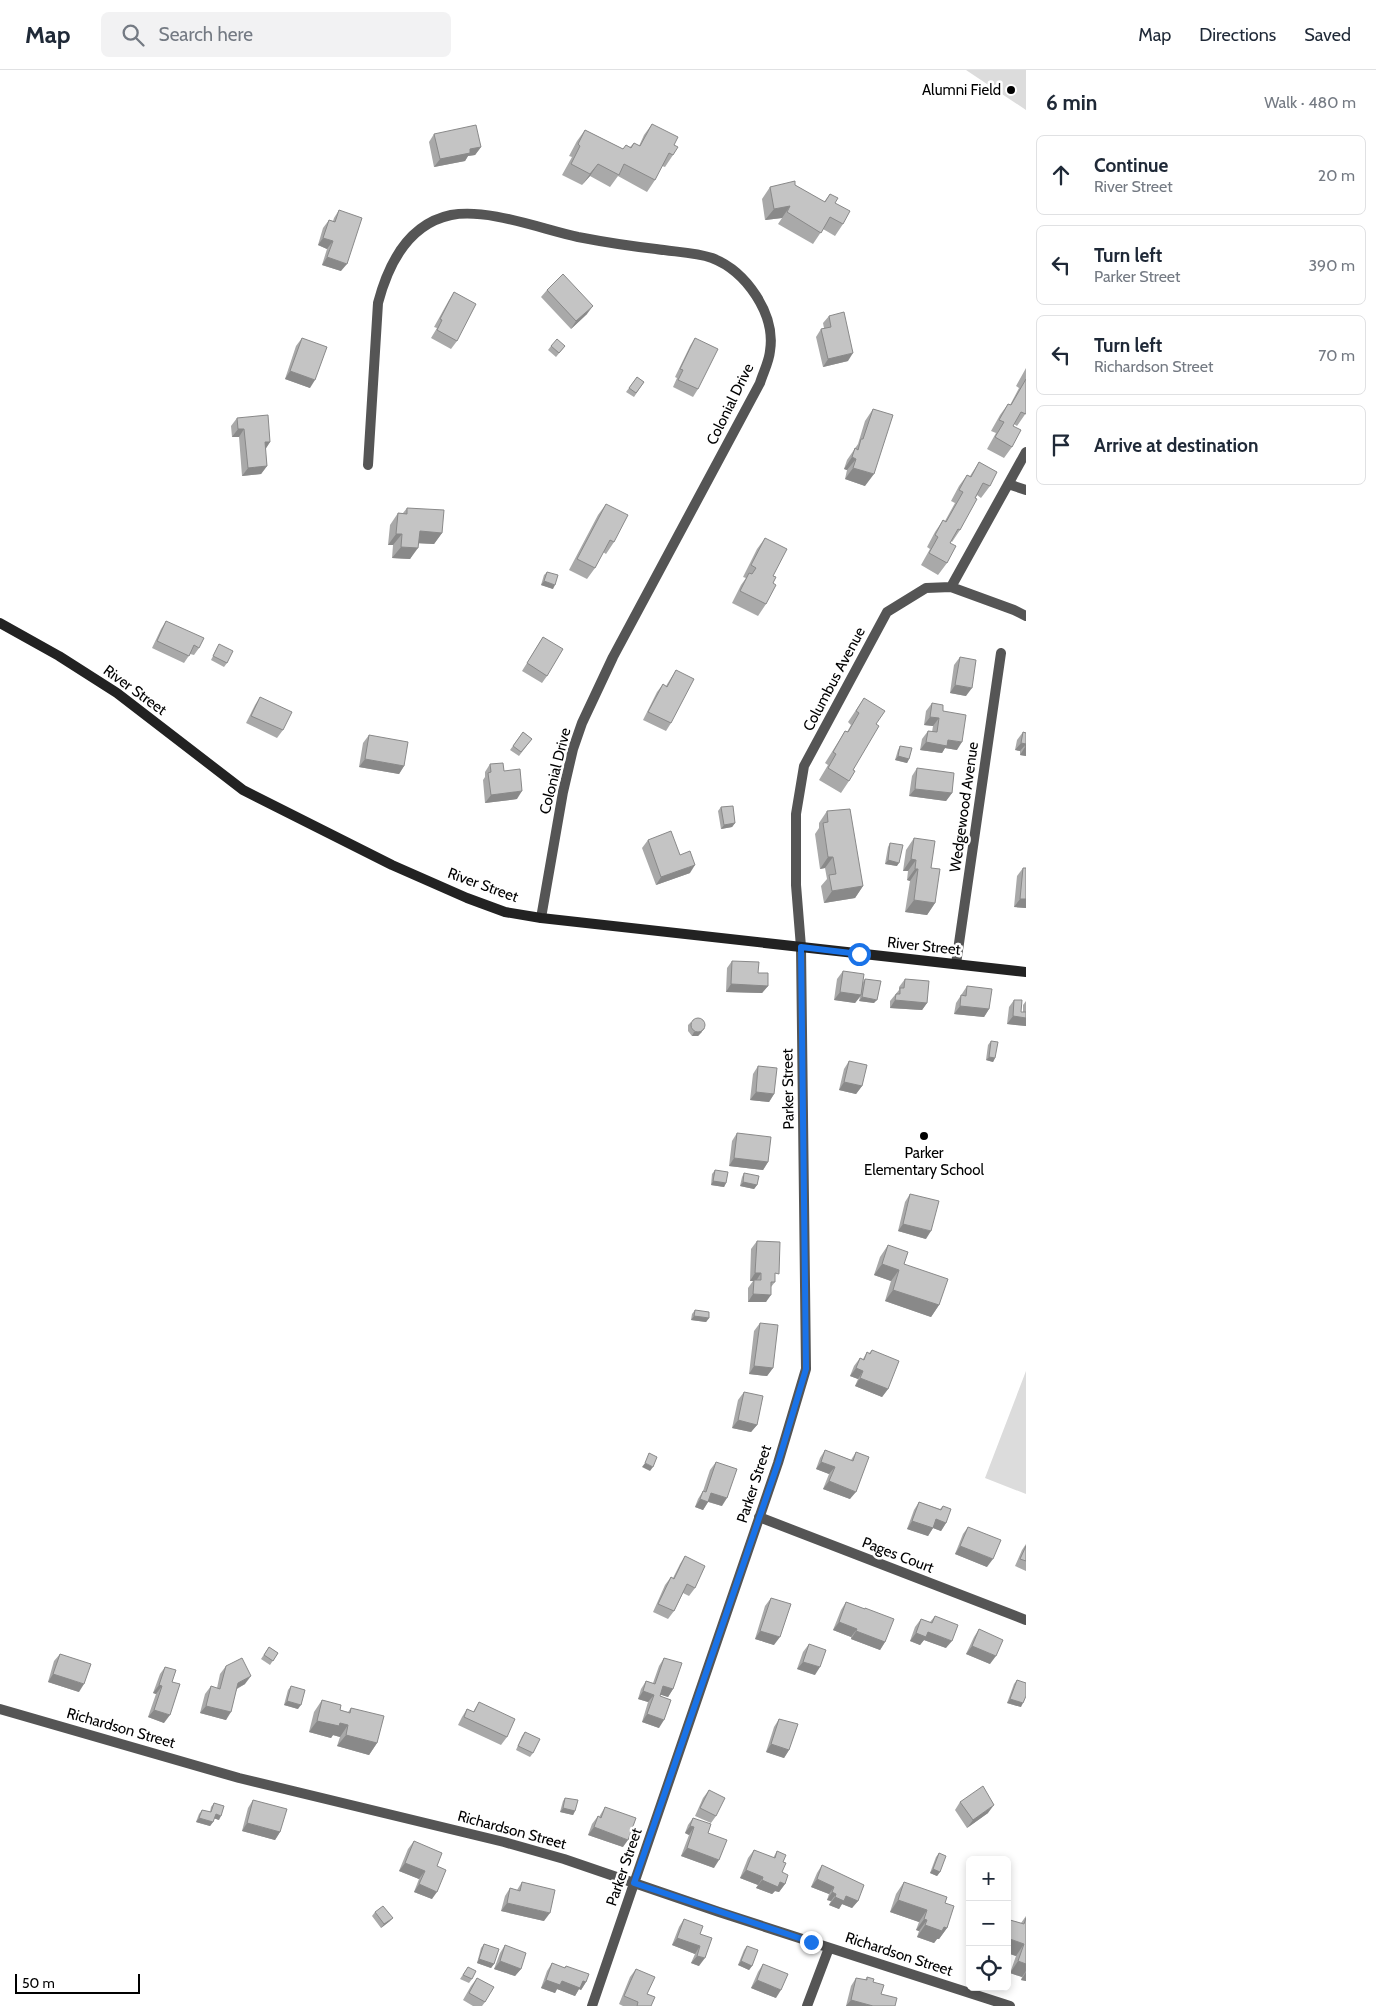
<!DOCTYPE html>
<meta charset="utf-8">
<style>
:root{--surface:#fff;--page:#f2f2f3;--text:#1f2937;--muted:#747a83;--line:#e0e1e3}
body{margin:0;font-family:Cabin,sans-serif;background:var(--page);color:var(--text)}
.controls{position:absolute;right:15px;bottom:15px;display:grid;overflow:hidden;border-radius:8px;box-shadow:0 2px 8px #0003}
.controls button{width:45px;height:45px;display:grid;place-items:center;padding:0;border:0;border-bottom:1px solid var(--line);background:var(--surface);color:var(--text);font:25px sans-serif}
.scale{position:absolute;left:15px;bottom:12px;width:125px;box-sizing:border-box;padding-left:5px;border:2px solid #000;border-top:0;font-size:14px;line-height:18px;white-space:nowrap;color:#000;-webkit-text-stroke:4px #fff;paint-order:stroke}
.stop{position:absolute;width:15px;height:15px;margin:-11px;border:4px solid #1a73e8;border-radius:50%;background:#fff}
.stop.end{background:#1a73e8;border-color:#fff;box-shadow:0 1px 5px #0008}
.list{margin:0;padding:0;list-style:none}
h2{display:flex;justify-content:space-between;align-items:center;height:65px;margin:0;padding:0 20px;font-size:21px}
h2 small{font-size:16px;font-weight:400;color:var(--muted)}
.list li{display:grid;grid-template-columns:32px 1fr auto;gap:15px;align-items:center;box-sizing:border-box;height:80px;margin:0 10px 10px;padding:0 10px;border:1px solid var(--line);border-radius:8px}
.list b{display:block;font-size:19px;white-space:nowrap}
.list p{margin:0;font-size:16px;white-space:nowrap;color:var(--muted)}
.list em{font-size:16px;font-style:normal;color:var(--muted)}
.icon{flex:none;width:28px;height:28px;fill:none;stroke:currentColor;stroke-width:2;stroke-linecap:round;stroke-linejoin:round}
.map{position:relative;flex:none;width:1026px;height:1936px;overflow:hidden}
header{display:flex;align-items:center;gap:30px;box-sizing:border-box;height:70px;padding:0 25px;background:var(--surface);border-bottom:1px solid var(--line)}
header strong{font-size:24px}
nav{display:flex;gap:28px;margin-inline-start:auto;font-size:18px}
.search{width:350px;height:45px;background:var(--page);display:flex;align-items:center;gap:12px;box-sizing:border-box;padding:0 18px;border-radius:8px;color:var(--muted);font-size:19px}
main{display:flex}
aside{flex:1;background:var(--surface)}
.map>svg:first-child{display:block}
</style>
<header>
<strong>Map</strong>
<div class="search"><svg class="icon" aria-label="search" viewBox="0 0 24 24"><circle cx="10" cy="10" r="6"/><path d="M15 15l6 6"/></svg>Search here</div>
<nav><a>Map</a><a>Directions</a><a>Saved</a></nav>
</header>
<main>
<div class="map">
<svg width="1026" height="1936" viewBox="0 0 1026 1936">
<rect width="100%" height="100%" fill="#fff"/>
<path fill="#dcdcdc" d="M 966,0 L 1026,0 L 1026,40 Z
M 1026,1301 L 1026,1424 L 985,1408 Z"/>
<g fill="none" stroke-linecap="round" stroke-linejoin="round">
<path stroke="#555" stroke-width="10" d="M 368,395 L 378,233 C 388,195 408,154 451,145 C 488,138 541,159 578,167 C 604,172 629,176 656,179 C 674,182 695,182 712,188 C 746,201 776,244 770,281 C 769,292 763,303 760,313 L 613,587 L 582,653 L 573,679 L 563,722 L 541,848
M 1008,414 L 1026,420
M 951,517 L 1026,382
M 956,894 L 1001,583
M 759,1447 L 1026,1550
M 0,1639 L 239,1708 L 504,1772 L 564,1789 L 719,1842 L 1010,1936
M 592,1936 L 778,1393 L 806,1299 L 801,877 L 796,815 L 796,744 L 804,696 L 887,542 L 926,518 L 951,517 L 1014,540 L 1026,546
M 807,1936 L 829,1878"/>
<path stroke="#222" stroke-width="10" d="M 0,553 L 59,586 L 117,623 L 243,720 L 392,795 L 467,828 L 505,842 L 541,848 L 1026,902"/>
</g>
<path fill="#a9a9a9" d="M 652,54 L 674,75 L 673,85 L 665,97 L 662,96 L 655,110 L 647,122 L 618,106 L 610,117 L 590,106 L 582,115 L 562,105 L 572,87 L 569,86 L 577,71 L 585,60 L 623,79 L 626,75 L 630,77 L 634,73 L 639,76 L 644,65 Z
M 434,64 L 481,77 L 475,85 L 468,86 L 465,91 L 434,97 L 429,72 Z
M 795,115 L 824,132 L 830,124 L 835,133 L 843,154 L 835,166 L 823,159 L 813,174 L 778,154 L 782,148 L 765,150 L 762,129 L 770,117 Z
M 339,140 L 341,201 L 322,195 L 327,179 L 318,175 L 323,158 L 329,150 L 333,151 L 334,148 Z
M 547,220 L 587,244 L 571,259 L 541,227 Z
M 454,222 L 457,271 L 451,279 L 431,268 L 437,258 L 434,257 L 449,230 Z
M 829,246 L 848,291 L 823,297 L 816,267 L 821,259 L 824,258 L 823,253 Z
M 302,268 L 310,318 L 285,309 L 296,276 Z
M 695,268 L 698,319 L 693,327 L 673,317 L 677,308 L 675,307 L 690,276 Z
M 551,276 L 565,276 L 556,287 L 548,280 Z
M 1026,298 L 1026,343 L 1017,356 L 1014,354 L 1013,356 L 1012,377 L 1004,388 L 987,379 L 996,363 L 991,361 L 1000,345 L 1008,334 L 1010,335 L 1019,318 L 1016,316 Z
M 637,307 L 644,312 L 634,327 L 626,322 Z
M 873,339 L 865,416 L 845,409 L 847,400 L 844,399 L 847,390 L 858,374 L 865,351 Z
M 237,348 L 270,372 L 265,379 L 267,396 L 261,404 L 242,406 L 239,367 L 232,367 L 231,356 Z
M 979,392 L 990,416 L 981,428 L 977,425 L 960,460 L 952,472 L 951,471 L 950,473 L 947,493 L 938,505 L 921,495 L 930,479 L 927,477 L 935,462 L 943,450 L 945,451 L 955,433 L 951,431 L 959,416 L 967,405 L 970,406 Z
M 606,434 L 614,472 L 606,484 L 603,482 L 595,498 L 587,509 L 569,500 L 598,445 Z
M 407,438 L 442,463 L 434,474 L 419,473 L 410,489 L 392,488 L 393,475 L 388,475 L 390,455 L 398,443 L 403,443 Z
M 765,468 L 773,506 L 773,513 L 766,534 L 758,546 L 732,533 L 741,515 L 746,508 L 743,507 L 757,479 Z
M 547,502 L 553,519 L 541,515 L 544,505 Z
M 166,551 L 199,578 L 194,585 L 190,584 L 184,593 L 152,578 L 161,559 Z
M 543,567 L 547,606 L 542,613 L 522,601 Z
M 219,574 L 227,593 L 224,597 L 211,590 Z
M 960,587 L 966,626 L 950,623 L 954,595 Z
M 676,600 L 671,653 L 666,661 L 643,650 L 657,622 L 663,614 L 666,616 Z
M 260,627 L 283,660 L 277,668 L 246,653 L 255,635 Z
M 864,628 L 876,654 L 853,700 L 849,711 L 841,723 L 819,710 L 828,695 L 825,693 L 845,661 L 847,662 L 851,655 L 848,652 Z
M 932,633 L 943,641 L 957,680 L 945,678 L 942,683 L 920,680 L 922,669 L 928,661 L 932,662 L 933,656 L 924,655 L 926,641 Z
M 523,662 L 532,669 L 519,686 L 510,680 Z
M 1023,662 L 1025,663 L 1026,662 L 1026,686 L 1020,685 L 1020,681 L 1015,680 L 1017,670 Z
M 369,665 L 404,696 L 399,704 L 359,697 L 363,673 Z
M 900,676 L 909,689 L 907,693 L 895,690 L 898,680 Z
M 490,694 L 504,701 L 517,729 L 485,733 L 483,710 L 485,707 L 485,702 Z
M 917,698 L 952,723 L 946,731 L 909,726 L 912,706 Z
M 721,737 L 735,753 L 732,757 L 721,759 L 718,741 Z
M 827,741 L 863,816 L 855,828 L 824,833 L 821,816 L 827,809 L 825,798 L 820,799 L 815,764 L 819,758 L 819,753 Z
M 914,768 L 931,798 L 935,833 L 927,845 L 905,842 L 910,811 L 907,810 L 908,801 L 903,801 L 906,780 Z
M 648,770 L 680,785 L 690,803 L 656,815 L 642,778 Z
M 890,773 L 897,796 L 885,794 L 888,777 Z
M 1023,798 L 1026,798 L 1026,838 L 1014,837 L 1017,806 Z
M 732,891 L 758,903 L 768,916 L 762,923 L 726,922 L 727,898 Z
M 843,901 L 863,912 L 865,909 L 874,933 L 859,931 L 860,927 L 855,933 L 834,930 L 837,909 Z
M 905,909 L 927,933 L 922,940 L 890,938 L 890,931 L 899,920 L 899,917 Z
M 967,916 L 989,939 L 984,947 L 954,944 L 956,933 Z
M 1014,930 L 1021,942 L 1023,942 L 1023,935 L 1026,931 L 1026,956 L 1007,954 L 1009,937 Z
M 691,952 L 702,962 L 698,966 L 692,966 L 688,961 L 688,955 Z
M 991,971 L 995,988 L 993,992 L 986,990 L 988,975 Z
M 849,991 L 862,1016 L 856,1024 L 839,1020 L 844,999 Z
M 758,996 L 774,1024 L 769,1032 L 750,1030 L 753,1004 Z
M 737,1063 L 768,1092 L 763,1100 L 729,1096 L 732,1071 Z
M 715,1100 L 726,1113 L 724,1117 L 711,1115 L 712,1104 Z
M 744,1103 L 757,1115 L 754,1119 L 740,1116 L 742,1107 Z
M 910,1124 L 926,1169 L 898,1161 L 905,1132 Z
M 757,1171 L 775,1209 L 775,1212 L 771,1217 L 766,1232 L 748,1232 L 748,1218 L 753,1211 L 750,1211 L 751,1179 Z
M 888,1175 L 939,1235 L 931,1247 L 885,1231 L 891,1211 L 874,1205 L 880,1187 Z
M 695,1240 L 709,1248 L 706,1252 L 691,1250 L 692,1244 Z
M 760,1253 L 773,1298 L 767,1306 L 749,1304 L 754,1261 Z
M 872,1280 L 888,1319 L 882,1327 L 855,1316 L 858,1309 L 850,1306 L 854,1296 L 860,1288 L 863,1289 L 867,1282 L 869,1283 Z
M 744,1322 L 757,1355 L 751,1362 L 732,1358 L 738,1330 Z
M 825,1380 L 851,1390 L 856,1382 L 850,1429 L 823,1419 L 829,1404 L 816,1399 L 820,1388 Z
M 716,1392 L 722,1436 L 708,1432 L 703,1440 L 695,1437 L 698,1429 L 703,1421 L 710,1400 Z
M 919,1432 L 940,1439 L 943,1436 L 946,1453 L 941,1461 L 933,1458 L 928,1466 L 907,1459 L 914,1440 Z
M 968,1457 L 987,1497 L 955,1484 L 963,1464 Z
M 1026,1474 L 1026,1501 L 1015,1496 L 1022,1480 Z
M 685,1486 L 695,1518 L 689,1526 L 683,1523 L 674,1541 L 668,1549 L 653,1542 L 665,1515 L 671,1507 L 673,1508 L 680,1494 Z
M 771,1528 L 774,1575 L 755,1569 L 765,1536 Z
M 846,1532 L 864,1539 L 885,1572 L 880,1580 L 851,1569 L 851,1567 L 833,1560 L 841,1540 Z
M 935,1546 L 946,1578 L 924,1570 L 920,1575 L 910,1571 L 915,1557 L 921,1549 L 930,1552 Z
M 979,1559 L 990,1594 L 966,1584 L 974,1567 Z
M 809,1574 L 815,1605 L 797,1599 L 803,1582 Z
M 269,1577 L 278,1583 L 270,1595 L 261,1589 Z
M 60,1584 L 79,1622 L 48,1612 L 54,1591 Z
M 664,1588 L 673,1619 L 668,1627 L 660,1624 L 659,1658 L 642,1652 L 648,1632 L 638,1629 L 641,1619 L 646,1611 L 653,1613 L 659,1596 Z
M 226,1596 L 245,1614 L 237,1619 L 226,1650 L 200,1643 L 205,1624 L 211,1616 L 217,1618 L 220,1604 Z
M 165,1597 L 164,1653 L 148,1647 L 156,1624 L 153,1623 L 160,1604 Z
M 1017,1610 L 1021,1637 L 1007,1633 L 1014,1614 Z
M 291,1616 L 298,1639 L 284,1635 L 288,1620 Z
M 322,1630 L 340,1640 L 348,1642 L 351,1638 L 377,1673 L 369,1685 L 337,1676 L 340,1667 L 333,1665 L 331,1668 L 309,1662 L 314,1642 Z
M 479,1632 L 507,1667 L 501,1675 L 458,1655 L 462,1647 L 467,1639 L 473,1642 Z
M 779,1649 L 789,1680 L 784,1688 L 766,1682 L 774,1657 Z
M 525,1662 L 533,1683 L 530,1687 L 516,1680 L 522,1666 Z
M 709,1720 L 716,1746 L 711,1753 L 695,1746 L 703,1728 Z
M 565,1728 L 575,1741 L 573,1745 L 560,1742 L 563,1731 Z
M 253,1730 L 280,1762 L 275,1770 L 242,1761 L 248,1738 Z
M 960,1732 L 988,1743 L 967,1758 L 955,1740 Z
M 214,1733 L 219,1750 L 214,1748 L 213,1752 L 210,1756 L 196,1752 L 199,1744 L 202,1740 L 210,1742 L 211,1737 Z
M 605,1737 L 623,1777 L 588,1765 L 592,1754 L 598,1746 L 599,1747 Z
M 693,1748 L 708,1763 L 714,1798 L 681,1786 L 689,1765 L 685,1763 L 688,1755 Z
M 414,1771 L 437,1796 L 432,1829 L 414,1822 L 419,1809 L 399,1801 L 408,1779 Z
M 754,1780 L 773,1788 L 777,1781 L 783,1792 L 782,1802 L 785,1814 L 779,1822 L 775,1821 L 772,1824 L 756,1818 L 758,1815 L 740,1808 L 748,1788 Z
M 939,1783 L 940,1802 L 937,1806 L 930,1803 L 936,1787 Z
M 822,1795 L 858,1831 L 852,1838 L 842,1834 L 839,1839 L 829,1835 L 831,1831 L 827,1830 L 829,1824 L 811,1817 L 817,1803 Z
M 522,1812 L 544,1851 L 501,1841 L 505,1826 L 510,1818 L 517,1820 Z
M 904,1812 L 945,1833 L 947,1858 L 939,1869 L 937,1869 L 934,1873 L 917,1867 L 919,1861 L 916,1860 L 919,1852 L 890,1842 L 896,1824 Z
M 375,1842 L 390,1851 L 381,1858 L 372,1846 Z
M 1026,1846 L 1026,1911 L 1021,1910 L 1022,1907 L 1010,1903 L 1016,1886 L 1007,1883 L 1007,1854 L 1010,1850 L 1021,1853 Z
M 684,1849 L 700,1864 L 699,1896 L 691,1893 L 695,1884 L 672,1875 L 679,1857 Z
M 484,1874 L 494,1894 L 491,1898 L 477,1893 L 481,1878 Z
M 505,1875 L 521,1899 L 515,1906 L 494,1899 L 500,1883 Z
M 747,1876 L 752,1896 L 749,1900 L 738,1895 L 744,1880 Z
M 552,1893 L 564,1898 L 566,1896 L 586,1912 L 581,1920 L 579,1919 L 575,1926 L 557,1919 L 555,1923 L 541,1918 L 547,1901 Z
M 763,1894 L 776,1928 L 751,1918 L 758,1902 Z
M 468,1897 L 472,1909 L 469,1913 L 460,1909 Z
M 636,1899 L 651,1936 L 623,1936 L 619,1934 L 630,1907 Z
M 867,1907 L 873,1912 L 881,1924 L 895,1936 L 846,1936 L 851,1916 L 856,1908 L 865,1910 Z
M 477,1908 L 485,1932 L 482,1936 L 473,1936 L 463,1930 L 471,1916 Z"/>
<path fill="#898989" d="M 481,77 L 475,85 L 468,86 L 465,91 L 434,97 L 440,89 L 470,79 Z
M 598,94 L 590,106 L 582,115 L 590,104 Z
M 790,136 L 782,148 L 765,150 L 774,139 Z
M 323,168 L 333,171 L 327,179 L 318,175 Z
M 327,187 L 347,194 L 341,201 L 322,195 Z
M 593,236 L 587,244 L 571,259 L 576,251 Z
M 853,283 L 848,291 L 823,297 L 828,289 Z
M 290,301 L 315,310 L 310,318 L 285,309 Z
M 238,359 L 244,359 L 239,367 L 232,367 Z
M 265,372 L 270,372 L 265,380 Z
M 852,387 L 856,389 L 847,400 L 844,399 Z
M 267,396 L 261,404 L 242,406 L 248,398 Z
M 853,398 L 874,404 L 865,416 L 845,409 Z
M 420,461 L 442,463 L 434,474 L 412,473 Z
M 396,464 L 402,464 L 393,475 L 388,475 Z
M 401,477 L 418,478 L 410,489 L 392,488 Z
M 544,511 L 555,515 L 553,519 L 541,515 Z
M 955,615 L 972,618 L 966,626 L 950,623 Z
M 930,647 L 939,648 L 933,656 L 924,655 Z
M 948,670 L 962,672 L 957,680 L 945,678 L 942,683 L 920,680 L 926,672 Z
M 1021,673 L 1026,674 L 1020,681 L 1015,680 Z
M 1025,677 L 1026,677 L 1026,686 L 1020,685 Z
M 898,686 L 909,689 L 907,693 L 895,690 Z
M 365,689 L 404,696 L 399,704 L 359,697 Z
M 915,719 L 952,723 L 946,731 L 909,726 Z
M 522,721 L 517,729 L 485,733 L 491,725 Z
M 735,753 L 732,757 L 721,759 L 724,755 Z
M 828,787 L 833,787 L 825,798 L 820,799 Z
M 911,789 L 916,790 L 908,801 L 903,801 Z
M 888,790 L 899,793 L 897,796 L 885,794 Z
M 695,795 L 690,803 L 656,815 L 661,807 Z
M 915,799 L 918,799 L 910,811 L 907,810 Z
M 863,816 L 855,828 L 824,833 L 832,821 Z
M 1020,829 L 1026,829 L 1026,838 L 1014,837 Z
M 914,830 L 935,833 L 927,845 L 905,842 Z
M 731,914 L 768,916 L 762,923 L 726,922 Z
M 840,922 L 861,925 L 855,933 L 834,930 Z
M 862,927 L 877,930 L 874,933 L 859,931 Z
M 895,930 L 927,933 L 922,940 L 890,938 Z
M 960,936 L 989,939 L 984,947 L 954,944 Z
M 1013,946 L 1026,948 L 1026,956 L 1007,954 Z
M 705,958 L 698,966 L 692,966 L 694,962 Z
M 989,987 L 995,988 L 993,992 L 986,990 Z
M 844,1012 L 862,1016 L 856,1024 L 839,1020 Z
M 756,1022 L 774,1024 L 769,1032 L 750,1030 Z
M 734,1088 L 768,1092 L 763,1100 L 729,1096 Z
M 713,1111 L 726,1113 L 724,1117 L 711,1115 Z
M 743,1112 L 757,1115 L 754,1119 L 740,1116 Z
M 903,1154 L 931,1161 L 926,1169 L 898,1161 Z
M 882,1194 L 899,1200 L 891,1211 L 874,1205 Z
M 755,1203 L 761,1203 L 756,1211 L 750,1211 Z
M 893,1220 L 939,1235 L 931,1247 L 885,1231 Z
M 753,1224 L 771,1225 L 766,1232 L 748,1232 Z
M 694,1246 L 709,1248 L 706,1252 L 691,1250 Z
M 754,1296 L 773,1298 L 767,1306 L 749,1304 Z
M 856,1298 L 863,1301 L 858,1309 L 850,1306 Z
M 860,1308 L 888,1319 L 882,1327 L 855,1316 Z
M 738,1350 L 757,1355 L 751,1362 L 732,1358 Z
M 821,1392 L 835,1397 L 829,1404 L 816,1399 Z
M 645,1393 L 653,1397 L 650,1401 L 642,1397 Z
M 829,1411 L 856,1422 L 850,1429 L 823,1419 Z
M 711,1423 L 727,1428 L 722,1436 L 706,1431 Z
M 700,1429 L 708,1432 L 703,1440 L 695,1437 Z
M 936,1449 L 946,1453 L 941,1461 L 933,1458 L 928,1466 L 907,1459 L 912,1451 Z
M 960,1476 L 993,1489 L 987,1497 L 955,1484 Z
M 839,1552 L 857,1559 L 851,1567 L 833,1560 Z
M 760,1561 L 780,1567 L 774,1575 L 755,1569 Z
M 856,1561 L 885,1572 L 880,1580 L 851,1569 Z
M 928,1562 L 952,1571 L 946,1578 L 924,1570 L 920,1575 L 910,1571 L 916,1563 Z
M 972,1576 L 996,1586 L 990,1594 L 966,1584 Z
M 803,1592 L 820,1597 L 815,1605 L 797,1599 Z
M 53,1604 L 84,1614 L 79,1622 L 48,1612 Z
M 251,1606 L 245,1614 L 232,1621 L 238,1613 Z
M 159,1615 L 162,1616 L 156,1624 L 153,1623 Z
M 663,1616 L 673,1619 L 668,1627 L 658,1624 Z
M 643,1621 L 654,1625 L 648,1632 L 638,1629 Z
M 1010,1629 L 1023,1633 L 1021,1637 L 1007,1633 Z
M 287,1631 L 301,1635 L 298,1639 L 284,1635 Z
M 206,1636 L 231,1642 L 226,1650 L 200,1643 Z
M 154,1640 L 170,1645 L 164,1653 L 148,1647 Z
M 647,1644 L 664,1650 L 659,1658 L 642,1652 Z
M 317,1651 L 340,1653 L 348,1655 L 340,1667 L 333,1665 L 331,1668 L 309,1662 Z
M 346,1665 L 377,1673 L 369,1685 L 337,1676 Z
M 771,1674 L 789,1680 L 784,1688 L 766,1682 Z
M 994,1735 L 988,1743 L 967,1758 L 973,1750 Z
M 563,1738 L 575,1741 L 573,1745 L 560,1742 Z
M 216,1744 L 221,1746 L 219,1750 L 213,1748 Z
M 199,1748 L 213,1752 L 210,1756 L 196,1752 Z
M 247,1753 L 280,1762 L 275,1770 L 242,1761 Z
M 690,1756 L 694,1757 L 689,1765 L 685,1763 Z
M 594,1757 L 628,1770 L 623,1777 L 588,1765 Z
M 687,1778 L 719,1790 L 714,1798 L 681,1786 Z
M 405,1793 L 425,1801 L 419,1809 L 399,1801 Z
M 933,1799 L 940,1802 L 937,1806 L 930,1803 Z
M 746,1800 L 763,1807 L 758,1815 L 740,1808 Z
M 817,1809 L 834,1817 L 829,1824 L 811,1817 Z
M 762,1810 L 780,1812 L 785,1814 L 779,1822 L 775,1821 L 772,1824 L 756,1818 Z
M 419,1814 L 437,1822 L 432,1829 L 414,1822 Z
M 832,1822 L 836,1824 L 831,1831 L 827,1830 Z
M 846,1826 L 858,1831 L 852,1838 L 842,1834 L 839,1839 L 829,1835 L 835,1827 Z
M 898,1830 L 927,1840 L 919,1852 L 890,1842 Z
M 507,1833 L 550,1843 L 544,1851 L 501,1841 Z
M 393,1848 L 390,1851 L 381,1858 L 384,1854 Z
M 924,1849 L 927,1850 L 919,1861 L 916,1860 Z
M 925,1855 L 944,1857 L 947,1858 L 939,1869 L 937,1869 L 934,1873 L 917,1867 Z
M 677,1868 L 700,1876 L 695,1884 L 672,1875 Z
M 1007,1868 L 1024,1874 L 1016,1886 L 1007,1883 Z
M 697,1886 L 705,1888 L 699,1896 L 691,1893 Z
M 479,1889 L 494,1894 L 491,1898 L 477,1893 Z
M 500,1891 L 521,1899 L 515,1906 L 494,1899 Z
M 741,1891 L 752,1896 L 749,1900 L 738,1895 Z
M 1018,1891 L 1026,1894 L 1026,1901 L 1022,1907 L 1010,1903 Z
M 1026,1902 L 1026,1911 L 1021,1910 Z
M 546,1910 L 583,1911 L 586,1912 L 581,1920 L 579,1919 L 575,1926 L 557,1919 L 555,1923 L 541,1918 Z
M 757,1910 L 781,1920 L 776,1928 L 751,1918 Z
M 851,1930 L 873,1936 L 846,1936 Z"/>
<path fill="#c4c4c4" stroke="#898989" d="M 652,54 L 678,67 L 674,75 L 678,77 L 673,85 L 669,83 L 655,110 L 624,94 L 619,105 L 598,94 L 590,104 L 571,94 L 580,76 L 578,74 L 585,60 L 623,79 L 626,75 L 631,78 L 634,73 L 640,76 Z
M 476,55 L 481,77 L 470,79 L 470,83 L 440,89 L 434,64 Z
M 795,111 L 795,115 L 825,132 L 830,124 L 838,128 L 835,133 L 850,141 L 843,154 L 830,147 L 821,163 L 787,142 L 790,136 L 774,139 L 770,117 Z
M 339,140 L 362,148 L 347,194 L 327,187 L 333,171 L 323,168 L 329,150 L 335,152 Z
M 563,204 L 593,236 L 576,251 L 547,220 Z
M 454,222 L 476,234 L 457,271 L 437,260 L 442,250 L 440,249 Z
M 844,242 L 853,283 L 828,289 L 821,259 L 831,257 L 829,246 Z
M 302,268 L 327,277 L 315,310 L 290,301 Z
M 695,268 L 718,279 L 698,319 L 678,310 L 683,300 L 680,299 Z
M 557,269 L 565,276 L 559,283 L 551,276 Z
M 637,307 L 644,312 L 636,323 L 629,318 Z
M 1026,309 L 1026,344 L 1021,342 L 1013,356 L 1021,360 L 1012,377 L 995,367 L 1004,352 L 999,350 L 1008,334 L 1011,335 Z
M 873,339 L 893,345 L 874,404 L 853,398 L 856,389 L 852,387 L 855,378 L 858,380 L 861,369 L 863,369 Z
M 268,345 L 270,372 L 265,372 L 267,396 L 248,398 L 244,359 L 238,359 L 237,348 Z
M 979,392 L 997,402 L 990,416 L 983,413 L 975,428 L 977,429 L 960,460 L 958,459 L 950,473 L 956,476 L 947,493 L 929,483 L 938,467 L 935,465 L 943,450 L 946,452 L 963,422 L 959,420 L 967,405 L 971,407 Z
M 606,434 L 628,445 L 614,472 L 610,470 L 595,498 L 577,489 Z
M 407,438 L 444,440 L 442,463 L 420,461 L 418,478 L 401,477 L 402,464 L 396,464 L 398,443 L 407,444 Z
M 765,468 L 787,479 L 773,506 L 776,507 L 773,513 L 776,515 L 766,534 L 740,521 L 749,503 L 752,504 L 756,498 L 751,495 Z
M 547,502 L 558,505 L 555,515 L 544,511 Z
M 166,551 L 204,568 L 199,578 L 194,575 L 189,586 L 157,571 Z
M 543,567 L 563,579 L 547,606 L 527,593 Z
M 219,574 L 233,581 L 227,593 L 213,586 Z
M 960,587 L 976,590 L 972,618 L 955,615 Z
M 676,600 L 694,609 L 671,653 L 648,642 L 663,614 L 667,617 Z
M 260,627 L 292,642 L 283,660 L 251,646 Z
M 864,628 L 885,641 L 876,654 L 879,656 L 853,700 L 855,701 L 849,711 L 828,698 L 836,684 L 833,682 L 845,661 L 848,662 L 859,643 L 856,641 Z
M 932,633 L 943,635 L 943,641 L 966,645 L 962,672 L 948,670 L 947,676 L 926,672 L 928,661 L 937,662 L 939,648 L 930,647 Z
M 523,662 L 532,669 L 521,682 L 513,676 Z
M 1023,662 L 1026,663 L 1026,677 L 1025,677 L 1026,674 L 1021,673 Z
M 369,665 L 408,672 L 404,696 L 365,689 Z
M 900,676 L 912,678 L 909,689 L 898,686 Z
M 503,693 L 504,701 L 520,699 L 522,721 L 491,725 L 488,703 L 491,702 L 490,694 Z
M 917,698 L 954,703 L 952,723 L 915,719 Z
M 733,736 L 735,753 L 724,755 L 721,737 Z
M 850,739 L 863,816 L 832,821 L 829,805 L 836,804 L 833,787 L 828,787 L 823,753 L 828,752 L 827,741 Z
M 671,761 L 680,785 L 690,781 L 695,795 L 661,807 L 648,770 Z
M 914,768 L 935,771 L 931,798 L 940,799 L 935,833 L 914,830 L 918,799 L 915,799 L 916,790 L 911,789 Z
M 890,773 L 903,775 L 899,793 L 888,790 Z
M 1023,798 L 1026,798 L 1026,829 L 1020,829 Z
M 732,891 L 759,892 L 758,903 L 768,903 L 768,916 L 731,914 Z
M 843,901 L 864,904 L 861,925 L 840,922 Z
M 865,909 L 881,911 L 877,930 L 862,927 Z
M 905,909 L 929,911 L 927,933 L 895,930 L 896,924 L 900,924 L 900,918 L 904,918 Z
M 967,916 L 992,919 L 989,939 L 960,936 L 961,925 L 966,926 Z
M 1014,930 L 1022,930 L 1021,942 L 1026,942 L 1026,948 L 1013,946 Z
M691 955a7 7 0 1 1 14 0a7 7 0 1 1-14 0Z
M 991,971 L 998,972 L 995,988 L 989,987 Z
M 849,991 L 867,995 L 862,1016 L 844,1012 Z
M 758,996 L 777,998 L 774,1024 L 756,1022 Z
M 737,1063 L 771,1067 L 768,1092 L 734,1088 Z
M 715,1100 L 728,1102 L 726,1113 L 713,1111 Z
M 744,1103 L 759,1106 L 757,1115 L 743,1112 Z
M 910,1124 L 939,1131 L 931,1161 L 903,1154 Z
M 757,1171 L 780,1172 L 779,1204 L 775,1203 L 775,1212 L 771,1212 L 771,1225 L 753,1224 L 754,1210 L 761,1210 L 761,1203 L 755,1203 Z
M 888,1175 L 908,1182 L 904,1194 L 948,1209 L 939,1235 L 893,1220 L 899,1200 L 882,1194 Z
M 695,1240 L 709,1242 L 709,1248 L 694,1246 Z
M 760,1253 L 778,1255 L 773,1298 L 754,1296 Z
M 872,1280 L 899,1291 L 888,1319 L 860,1308 L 863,1301 L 856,1298 L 860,1288 L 864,1290 L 867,1282 L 870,1284 Z
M 744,1322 L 763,1326 L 757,1355 L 738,1350 Z
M 825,1380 L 853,1391 L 856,1382 L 869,1387 L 856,1422 L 829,1411 L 835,1397 L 821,1392 Z
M 649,1383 L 657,1387 L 653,1397 L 645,1393 Z
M 716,1392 L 737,1399 L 727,1428 L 711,1423 L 708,1432 L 700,1429 L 703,1421 L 706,1422 Z
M 919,1432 L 941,1440 L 943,1436 L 951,1439 L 946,1453 L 936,1449 L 933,1458 L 912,1451 Z
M 968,1457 L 1001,1470 L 993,1489 L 960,1476 Z
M 1026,1476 L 1026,1491 L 1020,1489 Z
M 685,1486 L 705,1496 L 695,1518 L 687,1514 L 674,1541 L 658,1534 L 671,1507 L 674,1509 Z
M 771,1528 L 791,1534 L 780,1567 L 760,1561 Z
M 846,1532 L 865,1539 L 865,1538 L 894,1549 L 885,1572 L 856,1561 L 857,1559 L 839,1552 Z
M 935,1546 L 958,1555 L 952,1571 L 928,1562 L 926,1567 L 916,1563 L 921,1549 L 932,1553 Z
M 979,1559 L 1003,1570 L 996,1586 L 972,1576 Z
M 809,1574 L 826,1580 L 820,1597 L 803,1592 Z
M 269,1577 L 278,1583 L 273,1591 L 264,1585 Z
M 60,1584 L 91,1594 L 84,1614 L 53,1604 Z
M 242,1588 L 251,1606 L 238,1613 L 231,1642 L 206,1636 L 211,1616 L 220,1619 L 226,1596 Z
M 664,1588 L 682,1593 L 673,1619 L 663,1616 L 660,1626 L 671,1630 L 664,1650 L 647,1644 L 654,1625 L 643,1621 L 646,1611 L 655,1614 Z
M 165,1597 L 176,1600 L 172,1612 L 180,1614 L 170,1645 L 154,1640 L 162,1616 L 159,1615 Z
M 1017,1610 L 1026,1613 L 1026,1626 L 1023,1633 L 1010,1629 Z
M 291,1616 L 305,1620 L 301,1635 L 287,1631 Z
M 322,1630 L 341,1635 L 340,1640 L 350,1643 L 351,1638 L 384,1646 L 377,1673 L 346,1665 L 348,1655 L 340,1653 L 339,1656 L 317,1651 Z
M 479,1632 L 515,1649 L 507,1667 L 464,1647 L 467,1639 L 474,1642 Z
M 779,1649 L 798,1654 L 789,1680 L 771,1674 Z
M 525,1662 L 540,1669 L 533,1683 L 518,1676 Z
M 983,1716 L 994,1735 L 973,1750 L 960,1732 Z
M 709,1720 L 725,1728 L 716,1746 L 700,1738 Z
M 565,1728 L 578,1730 L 575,1741 L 563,1738 Z
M 253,1730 L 287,1739 L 280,1762 L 247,1753 Z
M 214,1733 L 224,1736 L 221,1746 L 216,1744 L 213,1752 L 199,1748 L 202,1740 L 211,1742 Z
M 605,1737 L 636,1748 L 628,1770 L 594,1757 L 598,1746 L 601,1748 Z
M 693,1748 L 711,1754 L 708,1763 L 727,1770 L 719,1790 L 687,1778 L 694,1757 L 690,1756 Z
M 414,1771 L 442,1783 L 437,1796 L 446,1800 L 437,1822 L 419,1814 L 425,1801 L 405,1793 Z
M 754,1780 L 775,1788 L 777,1781 L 786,1785 L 783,1792 L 786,1793 L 782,1802 L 788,1805 L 785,1814 L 780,1812 L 778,1817 L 762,1810 L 763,1807 L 746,1800 Z
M 939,1783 L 946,1786 L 940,1802 L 933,1799 Z
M 822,1795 L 864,1815 L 858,1831 L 846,1826 L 844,1831 L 835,1827 L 836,1824 L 832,1822 L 834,1817 L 817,1809 Z
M 522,1812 L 555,1820 L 550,1843 L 507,1833 L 510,1818 L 520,1821 Z
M 904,1812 L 947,1827 L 945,1833 L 954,1836 L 947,1858 L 944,1857 L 942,1861 L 925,1855 L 927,1850 L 924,1849 L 927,1840 L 898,1830 Z
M 383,1836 L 393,1848 L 384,1854 L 375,1842 Z
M 1026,1848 L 1026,1894 L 1018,1891 L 1024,1874 L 1007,1868 L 1007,1858 L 1010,1850 L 1024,1854 Z
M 684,1849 L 703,1856 L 700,1864 L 712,1868 L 705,1888 L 697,1886 L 700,1876 L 677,1868 Z
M 484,1874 L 499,1879 L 494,1894 L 479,1889 Z
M 505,1875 L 526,1883 L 521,1899 L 500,1891 Z
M 747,1876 L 758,1880 L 752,1896 L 741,1891 Z
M 552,1893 L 565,1898 L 566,1896 L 589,1904 L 586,1912 L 583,1911 L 580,1918 L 562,1911 L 560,1915 L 546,1910 Z
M 763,1894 L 788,1904 L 781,1920 L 757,1910 Z
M 468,1897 L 476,1901 L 472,1909 L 463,1905 Z
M 636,1899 L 655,1907 L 647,1924 L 655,1927 L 651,1936 L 637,1936 L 638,1932 L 624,1926 Z
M 867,1907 L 874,1909 L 873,1912 L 884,1915 L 881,1924 L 897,1928 L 895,1936 L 873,1936 L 851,1930 L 856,1908 L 867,1910 Z
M 477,1908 L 494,1917 L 485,1932 L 469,1923 Z"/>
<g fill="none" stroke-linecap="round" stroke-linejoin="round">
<path stroke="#1a73e8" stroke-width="6" d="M 811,1872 L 634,1813 L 778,1393 L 806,1299 L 801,877 L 859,884"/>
</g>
<g fill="#000" stroke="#fff" stroke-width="2">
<circle cx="1011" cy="20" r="5"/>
<circle cx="924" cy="1066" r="5"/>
</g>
<g text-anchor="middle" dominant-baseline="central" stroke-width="5" stroke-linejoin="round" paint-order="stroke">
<g font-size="15" fill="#000" stroke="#fff" text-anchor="end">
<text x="1001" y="20">Alumni Field</text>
<text x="924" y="1083" text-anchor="middle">Parker<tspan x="924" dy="17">Elementary School</tspan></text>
</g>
<g font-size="15" fill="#000" stroke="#fff">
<text transform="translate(730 334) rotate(-64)">Colonial Drive</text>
<text transform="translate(834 609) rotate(-62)">Columbus Avenue</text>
<text transform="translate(135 620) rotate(36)">River Street</text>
<text transform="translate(555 701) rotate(-76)">Colonial Drive</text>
<text transform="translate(964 737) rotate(-82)">Wedgewood Avenue</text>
<text transform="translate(483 815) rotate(20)">River Street</text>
<text transform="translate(924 876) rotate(6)">River Street</text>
<text transform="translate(788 1019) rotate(-91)">Parker Street</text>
<text transform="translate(754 1414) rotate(-72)">Parker Street</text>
<text transform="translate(898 1485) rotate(21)">Pages Court</text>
<text transform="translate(121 1658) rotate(16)">Richardson Street</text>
<text transform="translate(512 1760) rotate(15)">Richardson Street</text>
<text transform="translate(624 1797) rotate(-71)">Parker Street</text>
<text transform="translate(899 1884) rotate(18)">Richardson Street</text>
</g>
</g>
</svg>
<div class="controls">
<button>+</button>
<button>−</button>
<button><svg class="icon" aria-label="locate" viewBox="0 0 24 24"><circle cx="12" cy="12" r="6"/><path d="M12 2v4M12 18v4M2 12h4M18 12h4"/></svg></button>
</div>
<div class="scale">50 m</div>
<div class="stop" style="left:859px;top:884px"></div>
<div class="stop end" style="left:811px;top:1872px"></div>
</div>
<aside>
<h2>6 min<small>Walk · 480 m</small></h2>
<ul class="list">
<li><svg class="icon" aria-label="ahead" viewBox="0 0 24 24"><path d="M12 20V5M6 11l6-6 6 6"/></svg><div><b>Continue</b><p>River Street</p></div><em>20 m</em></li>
<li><svg class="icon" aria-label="left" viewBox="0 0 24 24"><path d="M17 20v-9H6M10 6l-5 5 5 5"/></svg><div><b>Turn left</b><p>Parker Street</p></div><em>390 m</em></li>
<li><svg class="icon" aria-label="left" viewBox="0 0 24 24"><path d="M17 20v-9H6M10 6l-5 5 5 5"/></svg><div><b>Turn left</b><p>Richardson Street</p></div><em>70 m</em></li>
<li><svg class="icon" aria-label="arrive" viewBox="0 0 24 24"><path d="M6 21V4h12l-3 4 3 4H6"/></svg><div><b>Arrive at destination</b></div></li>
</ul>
</aside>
</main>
